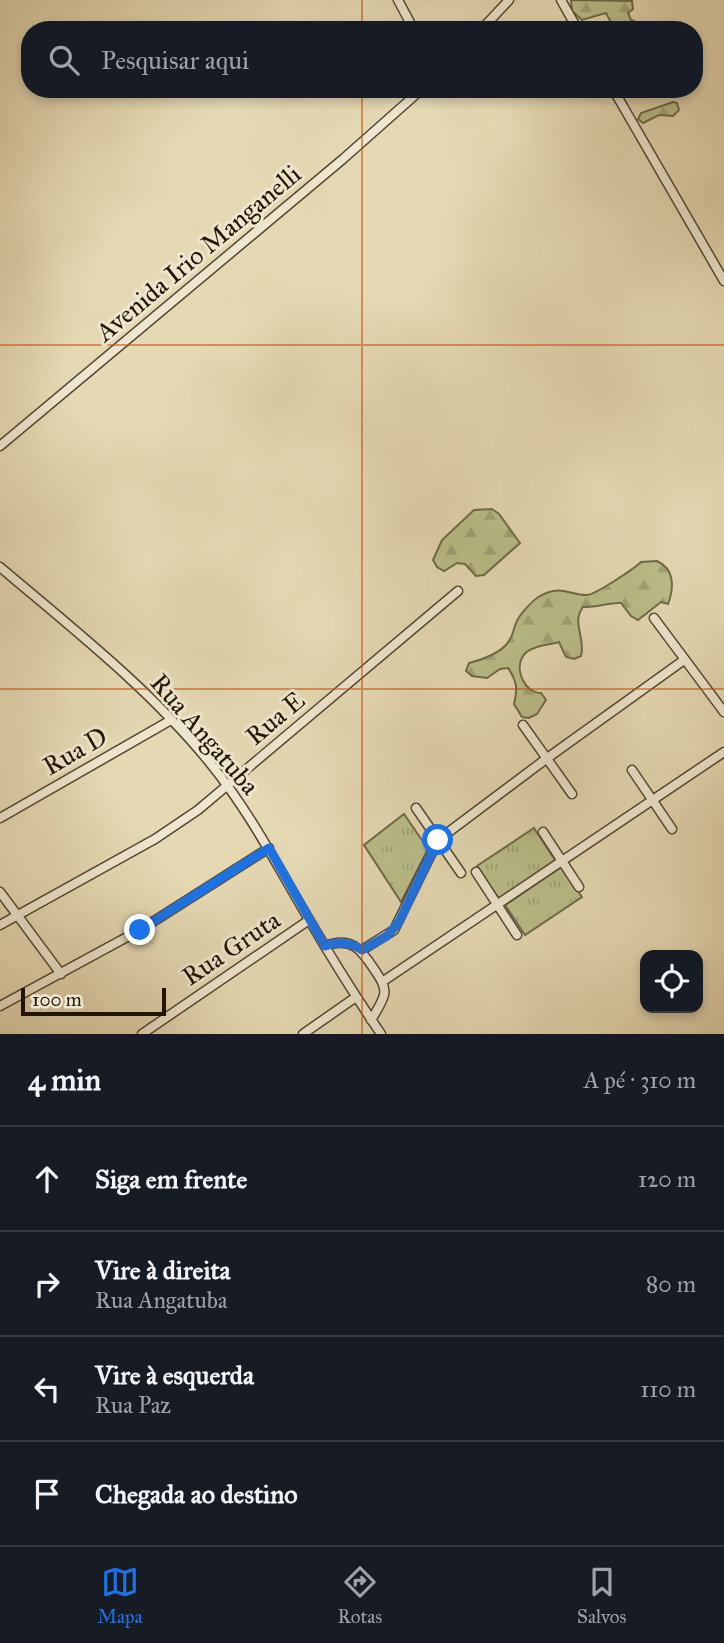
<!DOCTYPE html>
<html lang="pt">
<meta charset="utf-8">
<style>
:root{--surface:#171b24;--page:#242831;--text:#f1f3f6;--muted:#9ea1a6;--line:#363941;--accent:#1a73e8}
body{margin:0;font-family:"IM FELL Great Primer",serif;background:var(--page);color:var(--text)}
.controls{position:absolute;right:21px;bottom:21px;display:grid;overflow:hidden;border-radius:14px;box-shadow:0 4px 10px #0003}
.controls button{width:63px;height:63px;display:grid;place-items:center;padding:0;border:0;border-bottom:2px solid var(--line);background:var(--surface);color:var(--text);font:35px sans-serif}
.scale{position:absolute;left:21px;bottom:18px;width:145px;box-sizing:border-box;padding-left:7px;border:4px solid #231506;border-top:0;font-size:19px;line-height:24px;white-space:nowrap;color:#231506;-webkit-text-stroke:5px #eee6ce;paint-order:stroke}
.stop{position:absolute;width:21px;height:21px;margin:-16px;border:5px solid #1a73e8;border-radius:50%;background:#fff}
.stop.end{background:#1a73e8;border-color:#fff;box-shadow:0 2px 7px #0008}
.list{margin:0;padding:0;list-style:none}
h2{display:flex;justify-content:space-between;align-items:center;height:91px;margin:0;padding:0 28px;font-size:30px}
h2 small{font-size:23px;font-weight:400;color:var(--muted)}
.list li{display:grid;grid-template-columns:46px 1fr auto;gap:21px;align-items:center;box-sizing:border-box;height:105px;padding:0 28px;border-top:2px solid var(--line)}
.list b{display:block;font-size:26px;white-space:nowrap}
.list p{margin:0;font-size:23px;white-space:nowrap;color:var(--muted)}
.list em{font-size:23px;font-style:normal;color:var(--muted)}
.icon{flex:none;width:38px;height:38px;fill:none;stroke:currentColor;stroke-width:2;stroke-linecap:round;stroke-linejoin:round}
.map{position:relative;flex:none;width:724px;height:1034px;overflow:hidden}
.search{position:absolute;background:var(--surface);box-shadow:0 4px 10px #0003;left:21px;right:21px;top:21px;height:77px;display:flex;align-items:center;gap:18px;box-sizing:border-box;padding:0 24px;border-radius:28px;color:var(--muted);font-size:26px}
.sheet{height:511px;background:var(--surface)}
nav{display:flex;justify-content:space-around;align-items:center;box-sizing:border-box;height:98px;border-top:2px solid var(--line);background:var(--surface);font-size:19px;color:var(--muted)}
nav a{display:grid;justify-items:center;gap:4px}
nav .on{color:var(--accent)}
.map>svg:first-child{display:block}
</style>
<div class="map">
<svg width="724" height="1034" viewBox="0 0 724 1034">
<defs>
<pattern id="forest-firs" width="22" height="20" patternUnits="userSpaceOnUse" patternTransform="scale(1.75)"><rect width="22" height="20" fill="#babe89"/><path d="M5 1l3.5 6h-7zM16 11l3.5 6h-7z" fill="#a0a275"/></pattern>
<pattern id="park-tufts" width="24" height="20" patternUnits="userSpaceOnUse" patternTransform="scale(1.75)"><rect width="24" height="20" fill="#babe89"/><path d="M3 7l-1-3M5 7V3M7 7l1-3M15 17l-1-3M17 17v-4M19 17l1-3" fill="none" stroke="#a0a275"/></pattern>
</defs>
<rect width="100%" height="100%" fill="#e5d9b3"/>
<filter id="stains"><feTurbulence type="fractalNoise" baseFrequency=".00286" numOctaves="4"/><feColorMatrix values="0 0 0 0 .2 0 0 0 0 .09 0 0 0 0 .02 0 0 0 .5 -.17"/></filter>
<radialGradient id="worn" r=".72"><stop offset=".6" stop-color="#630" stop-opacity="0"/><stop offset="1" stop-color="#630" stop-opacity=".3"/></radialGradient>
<path fill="url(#forest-firs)" stroke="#6e6a48" stroke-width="2" d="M 571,0 L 632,1 L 633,9 L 628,13 L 631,20 L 643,25 L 644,27 L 643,30 L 615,30 L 606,13 L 582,20 L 572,11 Z
M 673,102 L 677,103 L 679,110 L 673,116 L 659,115 L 643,123 L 638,119 L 641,113 Z
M 492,509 L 499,514 L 520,543 L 484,575 L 476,576 L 465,564 L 457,563 L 444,571 L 437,567 L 433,560 L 442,540 L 474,510 Z
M 657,561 C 675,569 674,588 668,604 L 661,602 L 638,620 L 631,616 L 621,603 C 610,602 597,608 583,607 C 571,623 586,638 581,656 L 574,659 L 566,657 L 559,642 C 549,645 529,646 523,656 C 514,670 525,693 541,693 L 546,700 L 537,714 L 529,718 L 522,717 L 514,704 C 518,688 517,682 508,668 L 500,669 L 487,678 L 472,676 L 466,671 L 469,663 C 482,660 504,652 510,639 C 514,633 514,625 518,619 C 522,612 533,600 540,596 C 562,584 568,595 587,595 C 595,595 635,568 641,562 Z"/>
<path fill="url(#park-tufts)" stroke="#6e6a48" stroke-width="2" d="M 404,814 L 428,849 L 401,902 L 364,845 Z
M 534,828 L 555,860 L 499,899 L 477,866 Z
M 561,867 L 582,897 L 525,935 L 505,905 Z"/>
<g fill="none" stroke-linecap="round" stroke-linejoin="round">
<defs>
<path id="minor" d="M 398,0 L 414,30
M 561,0 L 578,30
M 481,30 L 509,0
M 613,89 L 724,281
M 0,446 L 343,159 L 422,89
M 0,567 C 73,629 150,689 210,763 C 250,812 278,867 310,921 C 332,959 356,997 381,1034
M 654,618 L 724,712
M 523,725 L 572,794
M 632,770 L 672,829
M 416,808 L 461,873
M 0,818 L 171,720
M 543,832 L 579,887
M 476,872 L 517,935
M 0,892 L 61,974
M 0,925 L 155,839 L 198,810 L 458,591
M 325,946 C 351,936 361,949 374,969 C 379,977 386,985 384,995 C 382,1003 376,1012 371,1020
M 362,950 L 394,930 L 438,840 L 546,759 L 684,660
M 382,982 L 724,752
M 0,1006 L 140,930 L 269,848
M 142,1034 L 309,920
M 303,1034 L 356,997"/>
</defs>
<use href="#minor" stroke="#544631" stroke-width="11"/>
<use href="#minor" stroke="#eee6ce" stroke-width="8"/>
</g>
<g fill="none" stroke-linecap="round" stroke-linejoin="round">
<path stroke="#1a73e8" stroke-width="9" d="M 140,930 L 269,848 L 325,946 C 338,941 350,942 362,950 L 387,936 L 399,922 L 438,840"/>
</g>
<path fill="none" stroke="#ca4f0b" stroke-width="2" stroke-opacity="0.55" d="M 362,0 L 362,30M 362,89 L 362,1034M 0,345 L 724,345M 0,689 L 724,689"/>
<g text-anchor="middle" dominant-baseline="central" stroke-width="6" stroke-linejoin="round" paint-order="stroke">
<g font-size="26" fill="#231506" stroke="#eee6ce">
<text transform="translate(198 253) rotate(-40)">Avenida Irio Manganelli</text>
<text transform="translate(275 718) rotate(-40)">Rua E</text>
<text transform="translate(205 734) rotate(49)">Rua Angatuba</text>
<text transform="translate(75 751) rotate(-30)">Rua D</text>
<text transform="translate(231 948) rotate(-34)">Rua Gruta</text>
</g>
</g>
<rect width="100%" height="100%" filter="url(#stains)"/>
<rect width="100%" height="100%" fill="url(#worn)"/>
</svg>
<div class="controls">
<button><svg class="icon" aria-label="locate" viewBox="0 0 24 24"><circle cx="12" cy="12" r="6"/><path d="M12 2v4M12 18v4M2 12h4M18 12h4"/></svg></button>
</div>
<div class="scale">100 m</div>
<div class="stop" style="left:438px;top:840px"></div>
<div class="stop end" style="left:140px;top:930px"></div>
<div class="search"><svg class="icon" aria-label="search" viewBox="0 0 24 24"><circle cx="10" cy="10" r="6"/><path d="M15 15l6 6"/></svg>Pesquisar aqui</div>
</div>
<section class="sheet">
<h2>4 min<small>A pé · 310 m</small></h2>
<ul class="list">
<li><svg class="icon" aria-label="ahead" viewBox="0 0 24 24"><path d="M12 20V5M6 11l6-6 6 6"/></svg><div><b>Siga em frente</b></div><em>120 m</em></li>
<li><svg class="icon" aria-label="right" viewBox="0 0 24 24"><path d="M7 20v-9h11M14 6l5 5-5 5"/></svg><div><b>Vire à direita</b><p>Rua Angatuba</p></div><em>80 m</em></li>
<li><svg class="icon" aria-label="left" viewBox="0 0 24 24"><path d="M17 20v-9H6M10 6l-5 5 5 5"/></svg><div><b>Vire à esquerda</b><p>Rua Paz</p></div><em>110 m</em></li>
<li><svg class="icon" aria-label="arrive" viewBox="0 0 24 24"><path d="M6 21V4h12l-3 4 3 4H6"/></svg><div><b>Chegada ao destino</b></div></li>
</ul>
</section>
<nav>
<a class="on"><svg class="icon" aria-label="map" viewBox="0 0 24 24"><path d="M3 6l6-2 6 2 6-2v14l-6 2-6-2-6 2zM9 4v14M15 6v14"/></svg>Mapa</a>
<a><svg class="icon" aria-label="directions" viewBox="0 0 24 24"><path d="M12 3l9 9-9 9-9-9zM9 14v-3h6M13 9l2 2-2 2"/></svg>Rotas</a>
<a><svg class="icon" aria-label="saved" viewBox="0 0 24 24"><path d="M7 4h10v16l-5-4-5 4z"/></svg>Salvos</a>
</nav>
